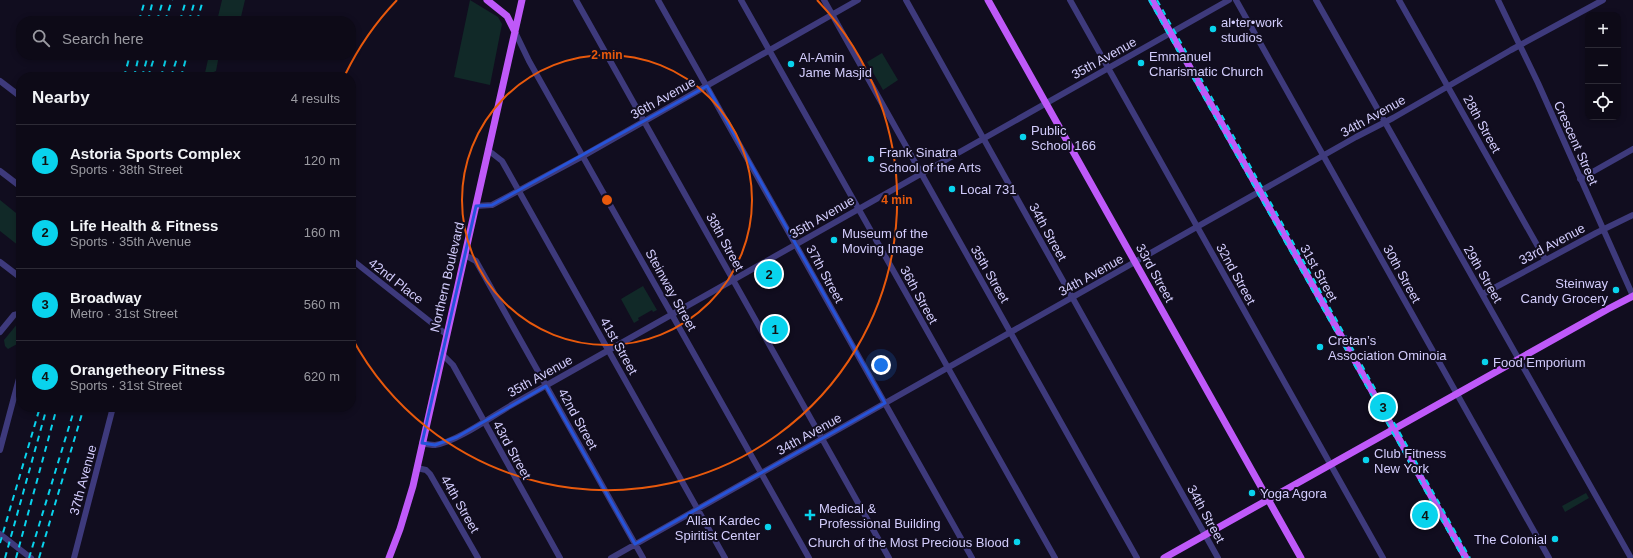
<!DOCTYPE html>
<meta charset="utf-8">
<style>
:root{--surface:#0d0a17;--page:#1b1824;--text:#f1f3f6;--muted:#9a9aa1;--line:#2d2b36;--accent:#09d3ed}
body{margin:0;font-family:Arial,sans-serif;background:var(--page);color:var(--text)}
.controls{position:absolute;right:12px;top:12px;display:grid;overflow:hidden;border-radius:8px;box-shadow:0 2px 6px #0003}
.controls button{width:36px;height:36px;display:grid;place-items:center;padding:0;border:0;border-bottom:1px solid var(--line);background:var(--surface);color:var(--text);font:20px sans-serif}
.you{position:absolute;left:881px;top:365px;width:14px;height:14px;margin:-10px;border:3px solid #fff;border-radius:50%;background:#1a73e8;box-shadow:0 0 0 6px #1a73e833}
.badge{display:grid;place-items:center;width:26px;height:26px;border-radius:50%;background:var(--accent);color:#111;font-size:13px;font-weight:700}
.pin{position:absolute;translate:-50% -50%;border:2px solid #fff;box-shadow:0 1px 4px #0006}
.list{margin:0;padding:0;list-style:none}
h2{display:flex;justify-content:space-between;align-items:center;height:52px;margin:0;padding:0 16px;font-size:17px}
h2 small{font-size:13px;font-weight:400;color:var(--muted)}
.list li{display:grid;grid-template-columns:26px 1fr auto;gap:12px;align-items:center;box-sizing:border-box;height:72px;padding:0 16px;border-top:1px solid var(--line)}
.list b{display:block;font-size:15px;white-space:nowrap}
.list p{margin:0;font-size:13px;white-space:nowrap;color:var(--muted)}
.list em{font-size:13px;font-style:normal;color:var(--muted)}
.icon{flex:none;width:22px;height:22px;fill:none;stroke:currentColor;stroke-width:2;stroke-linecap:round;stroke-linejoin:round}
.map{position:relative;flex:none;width:1633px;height:558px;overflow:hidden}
.search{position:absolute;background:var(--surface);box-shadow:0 2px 6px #0003;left:16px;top:16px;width:340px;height:44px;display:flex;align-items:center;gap:10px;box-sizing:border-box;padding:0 14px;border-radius:16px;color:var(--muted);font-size:15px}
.panel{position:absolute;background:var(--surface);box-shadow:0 2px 6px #0003;left:16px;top:72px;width:340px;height:340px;border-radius:16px}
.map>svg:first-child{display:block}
</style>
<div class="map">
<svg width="1633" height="558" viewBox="0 0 1633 558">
<rect width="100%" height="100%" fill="#110d1f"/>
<path fill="#112928" d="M 222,0 L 245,0 L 240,21 L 217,21 Z
M 470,0 L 498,17 L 502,24 L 490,85 L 454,77 Z
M 882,53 L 898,80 L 883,90 L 867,62 Z
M 209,55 L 219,55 L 216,71 L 209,74 L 205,73 Z
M 0,200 L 21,217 L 21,244 L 19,246 L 0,231 Z
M 643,286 L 657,310 L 653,312 L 652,310 L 638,318 L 639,320 L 634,323 L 621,299 Z
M 18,323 L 21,325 L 19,343 L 8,349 L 5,346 L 4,340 Z
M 1586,493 L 1589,498 L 1565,512 L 1562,506 Z"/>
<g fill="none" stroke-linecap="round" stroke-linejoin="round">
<path stroke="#3e3a7c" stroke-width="6" d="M 576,0 L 889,558
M 658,0 L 972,558
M 741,0 L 1055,558
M 824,0 L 1137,558
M 906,0 L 1218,558
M 1070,0 L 1383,558
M 1236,0 L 1549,558
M 1316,0 L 1631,558
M 1399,0 L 1545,259
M 1498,0 L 1538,83 L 1633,296
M 515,32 L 529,61 L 809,558
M 0,81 L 21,97
M 488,150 L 502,161 L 725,558
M 0,171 L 21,187
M 1580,179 L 1633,149
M 476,206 L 492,205 L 583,156 L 858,0
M 465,255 L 476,261 L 643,558
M 351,259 L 447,335
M 0,262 L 21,278
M 1483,294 L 1596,233 L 1633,215
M 0,332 L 14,315 L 18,314 L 21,316
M 442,354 L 453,365 L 560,558
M 422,443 C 426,444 431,445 435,445 C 457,442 495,414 515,403 L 1229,0
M 0,450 L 21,371
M 417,468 L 426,470 L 430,474 L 478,558
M 0,534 L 31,558
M 74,558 L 113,407
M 611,558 L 1356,137 L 1393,118 L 1511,50 L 1603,0"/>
<path stroke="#bf59f9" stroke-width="7" d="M 487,0 L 507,16 L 515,32
M 988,0 L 1301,558
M 1152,0 L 1466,558
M 389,558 L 400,529 L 413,486 L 522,0
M 1164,558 L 1608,309 L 1633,296"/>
<path stroke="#09d3ed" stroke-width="2" stroke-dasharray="6 5" stroke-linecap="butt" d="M 1149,0 L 1463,558
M 1157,0 L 1470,558
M 139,21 L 145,0
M 148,21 L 153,0
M 157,21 L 163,0
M 165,21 L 172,0
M 180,21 L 186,0
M 189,21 L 195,0
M 197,21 L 203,0
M 124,77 L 130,55
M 134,77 L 139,55
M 142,77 L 148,55
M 148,77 L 155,55
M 161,77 L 167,55
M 171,77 L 178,55
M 181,77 L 187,55
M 0,543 L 40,407
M 5,558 L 47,407
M 16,558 L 57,407
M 29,558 L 75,407
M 39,558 L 84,407"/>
</g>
<path fill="none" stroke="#2654da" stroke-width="3" stroke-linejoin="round" d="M 707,86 L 885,403 L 635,544 L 546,386 L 457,437 L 435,445 L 422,443 L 476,206 L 492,205 Z"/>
<g fill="none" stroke="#e8590c" stroke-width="2">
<circle cx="607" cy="200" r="145"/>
<path d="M345 75A290 290 0 0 1 397 0M817 0A290 290 0 1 1 352 338"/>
</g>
<g fill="#09d3ed" stroke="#110d1f" stroke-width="1.5">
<circle cx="1213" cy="29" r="4"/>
<circle cx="1141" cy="63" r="4"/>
<circle cx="791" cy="64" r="4"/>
<circle cx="1023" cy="137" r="4"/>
<circle cx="871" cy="159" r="4"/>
<circle cx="952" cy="189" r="4"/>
<circle cx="834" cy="240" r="4"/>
<circle cx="1616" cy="290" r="4"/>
<circle cx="1320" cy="347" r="4"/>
<circle cx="1485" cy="362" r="4"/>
<circle cx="1366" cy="460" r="4"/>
<circle cx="1252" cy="493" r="4"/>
<path d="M808 509h4v4h4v4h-4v4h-4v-4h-4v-4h4z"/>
<circle cx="768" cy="527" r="4"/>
<circle cx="1555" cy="539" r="4"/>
<circle cx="1017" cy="542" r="4"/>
</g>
<g text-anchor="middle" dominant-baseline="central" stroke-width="4" stroke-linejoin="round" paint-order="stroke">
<g font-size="13" fill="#d3cdfd" stroke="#110d1f" text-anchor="start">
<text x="1221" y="22">al•ter•work<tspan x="1221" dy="15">studios</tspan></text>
<text x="1149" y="56">Emmanuel<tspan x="1149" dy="15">Charismatic Church</tspan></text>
<text x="799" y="57">Al-Amin<tspan x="799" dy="15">Jame Masjid</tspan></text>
<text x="1031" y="130">Public<tspan x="1031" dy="15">School 166</tspan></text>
<text x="879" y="152">Frank Sinatra<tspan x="879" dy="15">School of the Arts</tspan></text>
<text x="960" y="189">Local 731</text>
<text x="842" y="233">Museum of the<tspan x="842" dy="15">Moving Image</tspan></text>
<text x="1608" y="283" text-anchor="end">Steinway<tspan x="1608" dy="15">Candy Grocery</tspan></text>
<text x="1328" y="340">Cretan’s<tspan x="1328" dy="15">Association Ominoia</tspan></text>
<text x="1493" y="362">Food Emporium</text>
<text x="1374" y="453">Club Fitness<tspan x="1374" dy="15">New York</tspan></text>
<text x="1260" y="493">Yoga Agora</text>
<text x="819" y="508">Medical &amp;<tspan x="819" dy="15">Professional Building</tspan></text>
<text x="760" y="520" text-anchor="end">Allan Kardec<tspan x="760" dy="15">Spiritist Center</tspan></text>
<text x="1547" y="539" text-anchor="end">The Colonial</text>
<text x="1009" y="542" text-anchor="end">Church of the Most Precious Blood</text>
</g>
<g font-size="13" fill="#d3cdfd" stroke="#110d1f">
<text transform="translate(1104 58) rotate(-29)">35th Avenue</text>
<text transform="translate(663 98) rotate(-29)">36th Avenue</text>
<text transform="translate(1373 116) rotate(-29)">34th Avenue</text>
<text transform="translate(1482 124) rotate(61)">28th Street</text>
<text transform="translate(1576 143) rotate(66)">Crescent Street</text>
<text transform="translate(822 217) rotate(-30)">35th Avenue</text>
<text transform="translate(1048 232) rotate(61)">34th Street</text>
<text transform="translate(725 242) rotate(61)">38th Street</text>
<text transform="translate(1552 244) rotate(-28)">33rd Avenue</text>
<text transform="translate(1155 273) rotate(61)">33rd Street</text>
<text transform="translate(1319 273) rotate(61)">31st Street</text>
<text transform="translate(825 274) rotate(61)">37th Street</text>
<text transform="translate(990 274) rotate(60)">35th Street</text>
<text transform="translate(1236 274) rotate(61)">32nd Street</text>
<text transform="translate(1402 274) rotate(61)">30th Street</text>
<text transform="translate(1483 274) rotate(60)">29th Street</text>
<text transform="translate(1091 275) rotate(-29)">34th Avenue</text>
<text transform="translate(447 277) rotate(-77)">Northern Boulevard</text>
<text transform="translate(396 281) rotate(38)">42nd Place</text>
<text transform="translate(671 290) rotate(61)">Steinway Street</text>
<text transform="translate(919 295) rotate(61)">36th Street</text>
<text transform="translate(619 346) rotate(61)">41st Street</text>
<text transform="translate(540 376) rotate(-29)">35th Avenue</text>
<text transform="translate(578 419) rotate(61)">42nd Street</text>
<text transform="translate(809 434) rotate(-29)">34th Avenue</text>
<text transform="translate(512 450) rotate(61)">43rd Street</text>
<text transform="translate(83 480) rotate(-75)">37th Avenue</text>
<text transform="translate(460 504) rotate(60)">44th Street</text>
<text transform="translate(1206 514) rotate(61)">34th Street</text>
</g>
</g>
<circle cx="607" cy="200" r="6" fill="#e8590c" stroke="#110d1f" stroke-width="2"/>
<g font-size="12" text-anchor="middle" font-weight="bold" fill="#e8590c" stroke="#110d1f" stroke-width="4" stroke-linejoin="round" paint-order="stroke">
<text x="607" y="59">2 min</text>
<text x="897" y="204">4 min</text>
</g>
</svg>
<div class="controls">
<button>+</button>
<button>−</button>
<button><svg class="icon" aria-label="locate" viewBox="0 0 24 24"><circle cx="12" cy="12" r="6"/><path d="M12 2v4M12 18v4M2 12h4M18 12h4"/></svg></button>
</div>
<div class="you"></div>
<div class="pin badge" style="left:775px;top:329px">1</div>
<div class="pin badge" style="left:769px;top:274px">2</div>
<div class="pin badge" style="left:1383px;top:407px">3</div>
<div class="pin badge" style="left:1425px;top:515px">4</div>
<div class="search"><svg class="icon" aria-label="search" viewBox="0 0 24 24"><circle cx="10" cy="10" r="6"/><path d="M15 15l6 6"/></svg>Search here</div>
<section class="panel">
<h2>Nearby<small>4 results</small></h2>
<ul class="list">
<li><span class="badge">1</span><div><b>Astoria Sports Complex</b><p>Sports · 38th Street</p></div><em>120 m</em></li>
<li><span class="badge">2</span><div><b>Life Health &amp; Fitness</b><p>Sports · 35th Avenue</p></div><em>160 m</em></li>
<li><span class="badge">3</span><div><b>Broadway</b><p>Metro · 31st Street</p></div><em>560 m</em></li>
<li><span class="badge">4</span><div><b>Orangetheory Fitness</b><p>Sports · 31st Street</p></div><em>620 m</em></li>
</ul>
</section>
</div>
